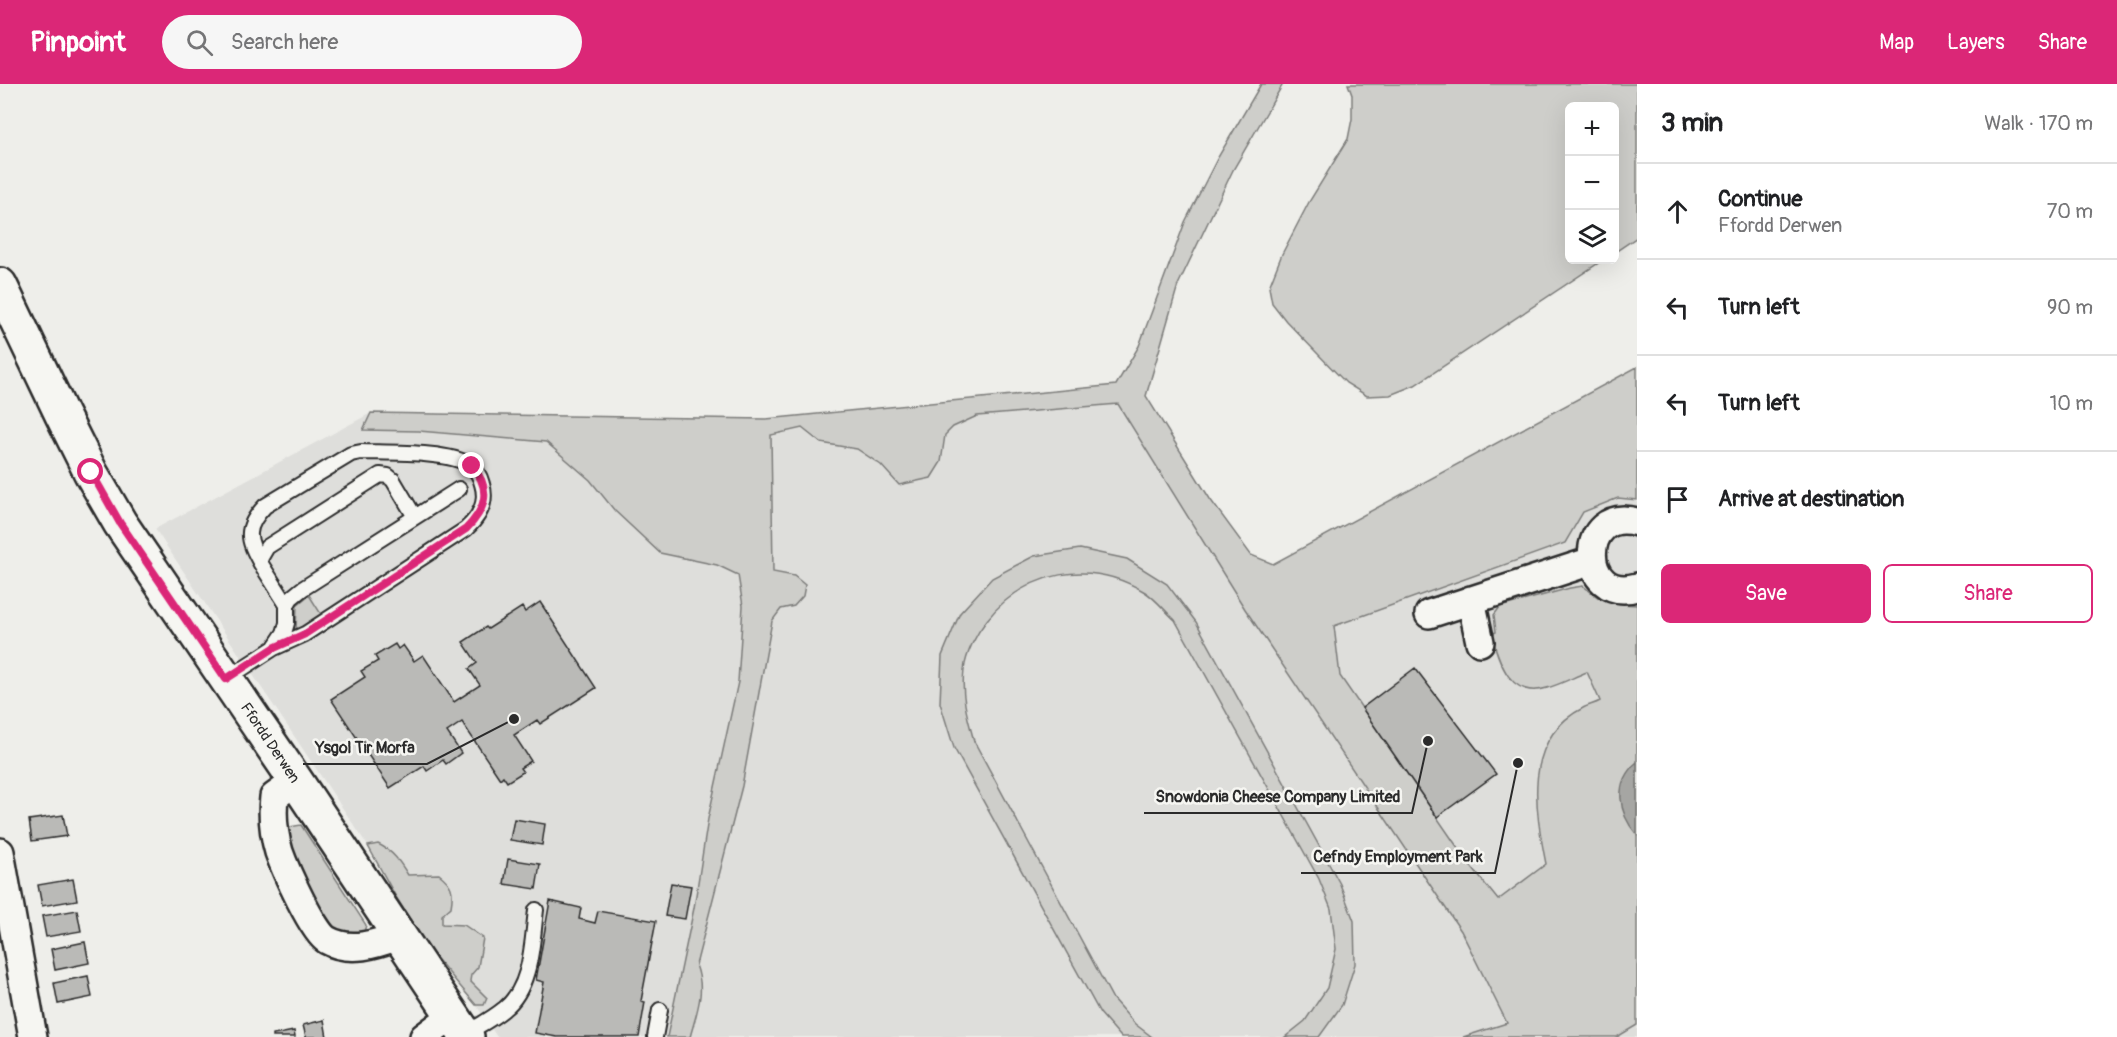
<!DOCTYPE html>
<meta charset="utf-8">
<style>
:root{--surface:#fff;--page:#f6f6f6;--text:#202124;--muted:#757577;--line:#e0e0e0;--accent:#db2777}
body{margin:0;font-family:Pangolin,sans-serif;background:var(--page);color:var(--text)}
.controls{position:absolute;right:18px;top:18px;display:grid;overflow:hidden;border-radius:9px;box-shadow:0 6px 24px #0002}
.controls button{width:54px;height:54px;display:grid;place-items:center;padding:0;border:0;border-bottom:2px solid var(--line);background:var(--surface);color:var(--text);font:30px sans-serif}
.stop{position:absolute;width:18px;height:18px;margin:-14px;border:4px solid #db2777;border-radius:50%;background:#fff}
.stop.end{background:#db2777;border-color:#fff;box-shadow:0 2px 6px #0008}
.list{margin:0;padding:0;list-style:none}
h2{display:flex;justify-content:space-between;align-items:center;height:78px;margin:0;padding:0 24px;font-size:26px}
h2 small{font-size:20px;font-weight:400;color:var(--muted)}
.list li{display:grid;grid-template-columns:39px 1fr auto;gap:18px;align-items:center;box-sizing:border-box;height:96px;padding:0 24px;border-top:2px solid var(--line)}
.list b{display:block;font-size:22px;white-space:nowrap}
.list p{margin:0;font-size:20px;white-space:nowrap;color:var(--muted)}
.list em{font-size:20px;font-style:normal;color:var(--muted)}
.actions{display:flex;gap:12px;padding:18px 24px}
.actions a{flex:1;padding:14px 0;border:2px solid var(--accent);border-radius:9px;text-align:center;font-size:21px;color:var(--accent)}
.actions .main{background:var(--accent);color:#fff}
.icon{flex:none;width:33px;height:33px;fill:none;stroke:currentColor;stroke-width:2;stroke-linecap:round;stroke-linejoin:round}
.map{position:relative;flex:none;width:1637px;height:953px;overflow:hidden}
header{display:flex;align-items:center;gap:36px;box-sizing:border-box;height:84px;padding:0 30px;background:var(--accent);color:#fff}
header strong{font-size:28px}
nav{display:flex;gap:33px;margin-inline-start:auto;font-size:21px}
.search{width:420px;height:54px;background:var(--page);display:flex;align-items:center;gap:15px;box-sizing:border-box;padding:0 21px;border-radius:33px;color:var(--muted);font-size:22px}
main{display:flex}
aside{flex:1;background:var(--surface)}
.map>svg:first-child{display:block}
</style>
<header>
<strong>Pinpoint</strong>
<div class="search"><svg class="icon" aria-label="search" viewBox="0 0 24 24"><circle cx="10" cy="10" r="6"/><path d="M15 15l6 6"/></svg>Search here</div>
<nav><a>Map</a><a>Layers</a><a>Share</a></nav>
</header>
<main>
<div class="map">
<svg width="1637" height="953" viewBox="0 0 1637 953">
<rect width="100%" height="100%" fill="#eeeeea"/>
<filter id="ink" filterUnits="userSpaceOnUse"><feTurbulence type="fractalNoise" baseFrequency=".0167" numOctaves="2"/><feDisplacementMap in="SourceGraphic" scale="12" xChannelSelector="R" yChannelSelector="G"/><feConvolveMatrix kernelMatrix="1 2 1 2 8 2 1 2 1" color-interpolation-filters="sRGB"/></filter>
<g filter="url(#ink)">
<path fill="#dededb" d="M 1119,320 L 1245,525 L 1461,847 L 1508,939 L 1463,953 L 690,953 L 699,923 L 701,894 L 696,881 L 742,702 L 772,537 L 781,525 L 794,522 L 803,512 L 805,501 L 794,492 L 773,489 L 771,350 L 802,344 L 821,359 L 857,365 L 881,381 L 899,401 L 941,378 L 945,351 L 953,343 L 977,332 Z
M 371,329 L 608,336 L 768,494 L 672,953 L 497,953 L 476,921 L 428,864 L 396,813 L 368,762 L 155,445 Z
M 1618,414 L 1637,416 L 1637,953 L 1555,953 L 1497,816 L 1469,780 L 1340,592 L 1334,542 L 1565,459 L 1583,428 Z"/>
<path fill="#cececa" stroke="#7c7c7a" stroke-width="1.5" d="M 1261,0 L 1283,0 L 1233,86 L 1178,201 L 1146,312 L 1210,415 L 1251,471 L 1273,480 L 1637,283 L 1637,416 L 1618,414 L 1583,428 L 1565,459 L 1334,542 L 1340,592 L 1469,780 L 1498,816 L 1546,780 C 1535,725 1522,655 1583,624 C 1588,621 1595,620 1600,617 L 1587,588 C 1574,593 1561,600 1547,604 C 1510,616 1499,577 1491,550 L 1496,548 L 1494,531 L 1500,523 L 1570,504 L 1583,502 L 1599,514 L 1620,520 L 1637,521 L 1637,941 L 1617,953 L 1463,953 L 1507,939 L 1461,847 L 1245,525 L 1118,320 L 977,332 L 953,343 L 945,351 L 941,378 L 931,394 L 899,401 L 881,381 L 857,365 L 821,359 L 802,344 L 771,351 L 773,488 L 794,492 L 805,501 L 803,512 L 794,522 L 781,525 L 772,537 L 742,702 L 696,881 C 706,907 697,927 690,953 L 667,953 L 694,824 L 708,735 L 738,598 L 743,522 L 738,491 L 717,481 L 660,469 L 615,427 L 590,396 L 546,358 L 419,347 L 363,346 L 371,329 L 766,335 L 1116,301 L 1139,262 L 1185,138 L 1217,75 Z
M 1348,0 L 1637,0 L 1637,153 L 1615,168 L 1614,22 L 1570,22 L 1570,176 L 1603,176 L 1415,301 L 1390,311 L 1367,312 L 1346,299 L 1286,237 L 1272,219 L 1269,203 L 1282,170 L 1309,118 L 1348,55 L 1352,35 L 1352,11 Z
M 1080,465 L 1127,475 L 1167,500 L 1196,538 L 1340,800 L 1354,837 L 1355,880 L 1342,921 L 1319,953 L 1285,953 L 1305,937 L 1327,904 L 1336,865 L 1331,825 L 1319,795 L 1175,536 C 1165,527 1156,515 1145,508 C 1090,474 1026,487 987,536 C 976,550 966,569 964,586 C 961,612 967,632 974,657 L 1113,915 L 1135,940 L 1152,953 L 1121,953 L 1100,929 L 954,664 L 940,619 L 942,572 L 960,529 L 992,494 L 1034,472 Z
M 309,511 L 321,530 L 296,547 L 297,521 Z
M 301,741 L 366,841 L 364,848 L 347,852 L 320,837 L 283,744 Z
M 378,760 C 393,767 400,778 408,791 L 439,790 C 452,800 454,807 451,823 L 442,831 L 442,840 L 464,841 L 483,854 L 478,883 L 471,891 L 470,897 L 487,914 L 484,921 L 476,921 L 428,864 L 396,813 L 368,762 Z"/>
<path fill="#a6a6a3" stroke="#757573" stroke-width="1.5" d="M 1637,678 L 1637,751 C 1618,729 1613,698 1637,678 Z"/>
<path fill="#babab7" stroke="#2b2b2b" stroke-width="1.5" d="M 540,518 L 596,604 L 540,640 L 537,636 L 514,651 L 531,677 L 520,684 L 523,688 L 507,698 L 503,692 L 500,695 L 462,638 L 447,648 L 461,669 L 446,680 L 443,676 L 427,687 L 424,682 L 390,704 L 331,615 L 365,593 L 361,587 L 378,577 L 375,572 L 395,560 L 398,565 L 403,561 L 414,577 L 423,571 L 454,618 L 480,601 L 469,585 L 477,579 L 463,558 L 486,543 L 488,545 L 522,523 L 525,528 Z
M 1415,584 L 1496,690 L 1437,733 L 1362,624 Z
M 63,731 L 67,752 L 32,757 L 29,736 Z
M 514,735 L 545,740 L 542,761 L 510,756 Z
M 508,775 L 540,780 L 536,805 L 504,800 Z
M 73,795 L 77,816 L 42,822 L 38,801 Z
M 671,799 L 691,802 L 685,835 L 665,832 Z
M 550,817 L 581,824 L 579,835 L 595,839 L 598,827 L 656,837 L 641,917 L 645,918 L 639,953 L 557,953 L 535,949 L 544,898 L 536,896 Z
M 77,826 L 81,847 L 46,853 L 42,832 Z
M 85,858 L 89,879 L 55,886 L 51,865 Z
M 88,892 L 92,913 L 58,920 L 54,899 Z
M 324,936 L 327,953 L 306,953 L 303,941 Z
M 294,947 L 295,953 L 273,953 L 273,951 Z"/>
<g fill="none" stroke-linecap="round" stroke-linejoin="round">
<defs>
<path id="lane" d="M 261,480 C 247,455 244,444 265,422 L 351,370 L 361,368 C 388,369 449,367 470,381 C 477,386 480,392 482,400 C 488,419 479,433 466,445 L 305,550 L 274,564
M 287,521 L 261,480 L 260,475 L 267,463 L 380,391 L 388,392 L 393,396 L 415,433
M 226,595 L 274,564 L 284,549 L 287,539 L 287,521 L 291,514 L 302,505 L 459,405
M 465,950 C 478,942 492,935 504,925 C 532,903 532,858 536,826
M 655,953 L 660,926"/>
<path id="street" d="M 1637,438 C 1577,421 1578,520 1637,503
M 1471,516 L 1480,558
M 1429,530 L 1592,477
M 296,697 L 274,713 C 272,731 274,751 279,768 C 285,785 313,848 327,856 C 350,869 376,860 398,852
M 0,768 L 33,953
M 424,953 L 452,932"/>
<path id="secondary" d="M 0,201 L 62,331 L 91,389 L 120,439 L 296,697 L 467,953"/>
</defs>
<use href="#lane" stroke="#2b2b2b" stroke-width="18"/>
<use href="#street" stroke="#2b2b2b" stroke-width="32"/>
<use href="#secondary" stroke="#2b2b2b" stroke-width="38"/>
<use href="#lane" stroke="#f6f6f2" stroke-width="14"/>
<use href="#street" stroke="#f6f6f2" stroke-width="27"/>
<use href="#secondary" stroke="#f6f6f2" stroke-width="33"/>
</g>
</g>
<g fill="none" stroke-linecap="round" stroke-linejoin="round" filter="url(#ink)">
<path stroke="#db2777" stroke-width="8" d="M 91,388 L 120,439 L 226,595 L 274,564 L 305,550 L 466,445 C 486,425 492,405 472,382"/>
</g>
<g text-anchor="middle" dominant-baseline="central" stroke-width="5" stroke-linejoin="round" paint-order="stroke">
<g font-size="15" fill="#2b2b2b" stroke="#f6f6f2">
<text transform="translate(270 659) rotate(56)">Ffordd Derwen</text>
</g>
</g>
<path fill="none" stroke="#2b2b2b" stroke-width="2" d="M514 635L427 680H303M1428 657L1412 729H1144M1518 679L1495 789H1301"/>
<g fill="#2b2b2b" stroke="#f6f6f2" stroke-width="2">
<circle cx="514" cy="635" r="6"/>
<circle cx="1428" cy="657" r="6"/>
<circle cx="1518" cy="679" r="6"/>
</g>
<g font-size="16" text-anchor="middle" font-weight="bold" fill="#2b2b2b" stroke="#f6f6f2" stroke-width="5" stroke-linejoin="round" paint-order="stroke">
<text x="365" y="669">Ysgol Tir Morfa</text>
<text x="1278" y="718">Snowdonia Cheese Company Limited</text>
<text x="1398" y="778">Cefndy Employment Park</text>
</g>
</svg>
<div class="controls">
<button>+</button>
<button>−</button>
<button><svg class="icon" aria-label="layers" viewBox="0 0 24 24"><path d="M12 4l9 5-9 5-9-5zM3 14l9 5 9-5"/></svg></button>
</div>
<div class="stop" style="left:91px;top:388px"></div>
<div class="stop end" style="left:472px;top:382px"></div>
</div>
<aside>
<h2>3 min<small>Walk · 170 m</small></h2>
<ul class="list">
<li><svg class="icon" aria-label="ahead" viewBox="0 0 24 24"><path d="M12 20V5M6 11l6-6 6 6"/></svg><div><b>Continue</b><p>Ffordd Derwen</p></div><em>70 m</em></li>
<li><svg class="icon" aria-label="left" viewBox="0 0 24 24"><path d="M17 20v-9H6M10 6l-5 5 5 5"/></svg><div><b>Turn left</b></div><em>90 m</em></li>
<li><svg class="icon" aria-label="left" viewBox="0 0 24 24"><path d="M17 20v-9H6M10 6l-5 5 5 5"/></svg><div><b>Turn left</b></div><em>10 m</em></li>
<li><svg class="icon" aria-label="arrive" viewBox="0 0 24 24"><path d="M6 21V4h12l-3 4 3 4H6"/></svg><div><b>Arrive at destination</b></div></li>
</ul>
<div class="actions"><a class="main">Save</a><a>Share</a></div>
</aside>
</main>
